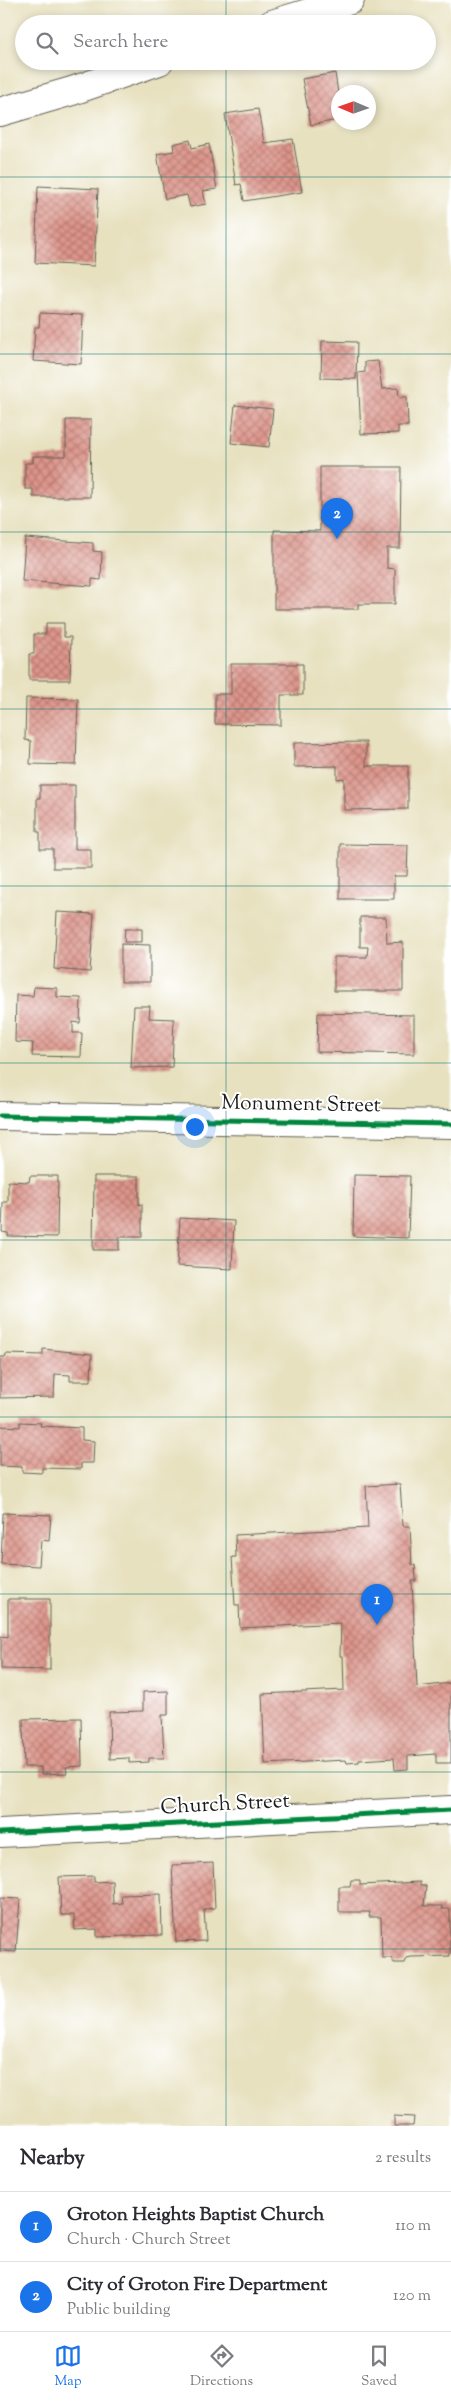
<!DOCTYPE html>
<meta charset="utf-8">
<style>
:root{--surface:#fff;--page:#f7f7f7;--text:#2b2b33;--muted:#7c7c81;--line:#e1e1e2;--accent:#1a73e8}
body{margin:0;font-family:"Sorts Mill Goudy",serif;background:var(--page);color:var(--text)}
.compass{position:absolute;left:331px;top:85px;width:45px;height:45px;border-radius:50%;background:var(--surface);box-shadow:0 2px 8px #0003;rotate:272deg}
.you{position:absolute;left:194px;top:1126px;width:18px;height:18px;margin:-12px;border:4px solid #fff;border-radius:50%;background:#1a73e8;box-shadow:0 0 0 8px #1a73e833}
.badge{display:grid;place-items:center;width:32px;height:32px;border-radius:50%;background:var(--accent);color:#fff;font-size:16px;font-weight:700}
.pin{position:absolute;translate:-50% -41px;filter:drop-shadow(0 1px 2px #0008)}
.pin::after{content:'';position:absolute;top:26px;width:18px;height:15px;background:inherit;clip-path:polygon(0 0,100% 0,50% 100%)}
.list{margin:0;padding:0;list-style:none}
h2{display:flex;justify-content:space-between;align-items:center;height:65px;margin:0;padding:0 20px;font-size:21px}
h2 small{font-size:16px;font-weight:400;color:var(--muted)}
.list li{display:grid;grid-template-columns:32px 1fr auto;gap:15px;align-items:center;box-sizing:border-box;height:70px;padding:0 20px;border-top:1px solid var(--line)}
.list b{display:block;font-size:19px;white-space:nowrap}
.list p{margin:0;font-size:16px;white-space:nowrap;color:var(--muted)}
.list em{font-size:16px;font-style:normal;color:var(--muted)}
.icon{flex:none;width:28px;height:28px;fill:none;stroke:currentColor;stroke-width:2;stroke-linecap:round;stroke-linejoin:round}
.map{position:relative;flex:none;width:451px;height:2126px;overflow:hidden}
.search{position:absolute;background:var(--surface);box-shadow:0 2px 8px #0003;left:15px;right:15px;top:15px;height:55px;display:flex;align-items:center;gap:12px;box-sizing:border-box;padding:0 18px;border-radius:28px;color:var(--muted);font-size:19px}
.sheet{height:205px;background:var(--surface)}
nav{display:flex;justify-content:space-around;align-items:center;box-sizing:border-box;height:70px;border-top:1px solid var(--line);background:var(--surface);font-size:14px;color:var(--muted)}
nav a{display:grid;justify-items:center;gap:2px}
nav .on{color:var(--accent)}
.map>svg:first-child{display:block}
</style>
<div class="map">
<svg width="451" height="2126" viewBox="0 0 451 2126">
<defs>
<pattern id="building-cross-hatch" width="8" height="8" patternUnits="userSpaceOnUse" patternTransform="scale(1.25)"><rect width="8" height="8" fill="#dd948a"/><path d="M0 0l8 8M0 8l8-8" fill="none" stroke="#b27870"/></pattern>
</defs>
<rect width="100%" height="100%" fill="#fff"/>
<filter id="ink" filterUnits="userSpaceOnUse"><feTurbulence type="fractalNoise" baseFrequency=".02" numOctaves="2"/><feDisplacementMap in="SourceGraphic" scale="10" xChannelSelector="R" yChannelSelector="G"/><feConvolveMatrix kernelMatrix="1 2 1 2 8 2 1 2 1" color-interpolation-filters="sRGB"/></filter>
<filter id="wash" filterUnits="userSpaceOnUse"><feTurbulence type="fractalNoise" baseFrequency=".0096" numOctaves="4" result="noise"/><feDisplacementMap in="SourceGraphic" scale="20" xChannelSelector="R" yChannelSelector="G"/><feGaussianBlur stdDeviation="1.12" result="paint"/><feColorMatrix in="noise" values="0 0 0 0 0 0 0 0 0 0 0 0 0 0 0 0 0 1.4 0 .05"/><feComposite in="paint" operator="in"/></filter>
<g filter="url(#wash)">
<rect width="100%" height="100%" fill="#e7e1bf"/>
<g id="blocks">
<path fill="url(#building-cross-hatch)" d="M 335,73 L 338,93 L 338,120 L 311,125 L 302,79 Z
M 258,109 L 264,143 L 293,139 L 302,192 L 244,201 L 241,184 L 236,185 L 225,114 Z
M 190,140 L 192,148 L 209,144 L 217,189 L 203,191 L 206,204 L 190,207 L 187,195 L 165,199 L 157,154 L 174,151 L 173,144 Z
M 38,186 L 98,189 L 94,266 L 35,263 Z
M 40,313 L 83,315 L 81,364 L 33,361 L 35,327 L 39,327 Z
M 322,341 L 357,342 L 356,379 L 321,378 Z
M 378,361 L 382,389 L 398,388 L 399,397 L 407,397 L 408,426 L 398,426 L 398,433 L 361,434 L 358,373 L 365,372 L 365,362 Z
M 235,405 L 273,409 L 269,447 L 231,443 Z
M 66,420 L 91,420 L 90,497 L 33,497 L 33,489 L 25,489 L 25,463 L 33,463 L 33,456 L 66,456 Z
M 320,467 L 401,467 L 400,548 L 387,548 L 387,568 L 395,569 L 395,604 L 358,604 L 358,609 L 274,609 L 274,530 L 320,531 Z
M 25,538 L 93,543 L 93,551 L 102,552 L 101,580 L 92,579 L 92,586 L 22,581 Z
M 46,623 L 64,623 L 64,637 L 71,637 L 70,680 L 29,680 L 29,654 L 34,654 L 34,634 L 46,634 Z
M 231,664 L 303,664 L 303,695 L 281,695 L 281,725 L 215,724 L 215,694 L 231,694 Z
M 26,698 L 78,699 L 76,765 L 30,764 L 31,741 L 25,740 Z
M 366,742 L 366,766 L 408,766 L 408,809 L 344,810 L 344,778 L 337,779 L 337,766 L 294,767 L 294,743 Z
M 40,785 L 75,785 L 75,849 L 91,849 L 91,868 L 53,868 L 53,849 L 40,849 L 40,832 L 37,832 L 37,798 L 40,798 Z
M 340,844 L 408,845 L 407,876 L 394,876 L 394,899 L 340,899 Z
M 57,912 L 94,914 L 90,972 L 54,969 Z
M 360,917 L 386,917 L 387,943 L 403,942 L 403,991 L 334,991 L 334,957 L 367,957 L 368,947 L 360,947 Z
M 125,929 L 142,929 L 142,942 L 124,942 Z
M 121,944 L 150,945 L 150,982 L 121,982 Z
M 34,987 L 57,988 L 57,997 L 81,998 L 80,1023 L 73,1022 L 73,1033 L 82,1033 L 81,1057 L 32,1056 L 33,1043 L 15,1042 L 16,995 L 33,996 Z
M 134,1006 L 150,1006 L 149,1018 L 174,1019 L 172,1067 L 131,1068 Z
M 318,1013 L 414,1015 L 414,1054 L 317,1052 Z
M 354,1175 L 410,1176 L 408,1238 L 353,1236 Z
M 30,1176 L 58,1176 L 57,1237 L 8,1236 L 8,1233 L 2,1232 L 3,1202 L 8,1202 L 8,1181 L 29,1182 Z
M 94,1176 L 139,1176 L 139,1205 L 142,1204 L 142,1237 L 119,1237 L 119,1250 L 93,1250 Z
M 180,1218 L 234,1221 L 232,1269 L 177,1266 Z
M 43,1349 L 92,1354 L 91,1381 L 70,1381 L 70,1375 L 55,1374 L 54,1397 L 0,1398 L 0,1357 L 5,1357 L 6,1354 L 43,1355 Z
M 20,1422 L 41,1423 L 40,1426 L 82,1428 L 82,1440 L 94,1441 L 93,1463 L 81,1463 L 81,1469 L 42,1468 L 42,1473 L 22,1472 L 22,1467 L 0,1466 L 0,1426 L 20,1427 Z
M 400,1484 L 403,1526 L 410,1526 L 412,1565 L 415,1565 L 416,1581 L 412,1581 L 417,1687 L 451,1683 L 451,1763 L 436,1763 L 436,1754 L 408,1756 L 408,1769 L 395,1770 L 394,1758 L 359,1760 L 359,1762 L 347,1763 L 346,1760 L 265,1764 L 262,1694 L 344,1690 L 343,1656 L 340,1656 L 341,1623 L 240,1628 L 239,1605 L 235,1605 L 232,1557 L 236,1557 L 235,1535 L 368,1528 L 366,1486 Z
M 3,1513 L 51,1515 L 49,1541 L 41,1540 L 39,1566 L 1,1564 Z
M 8,1599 L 50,1599 L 50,1670 L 1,1669 L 1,1636 L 8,1637 Z
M 168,1691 L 168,1715 L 162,1715 L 164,1758 L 149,1758 L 149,1762 L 129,1763 L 129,1758 L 110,1759 L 109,1712 L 143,1711 L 143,1692 Z
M 81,1718 L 82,1766 L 66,1767 L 67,1773 L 41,1774 L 41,1767 L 24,1767 L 23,1719 Z
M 213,1863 L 215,1908 L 204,1909 L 206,1941 L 176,1942 L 172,1865 Z
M 94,1876 L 94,1882 L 112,1881 L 113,1904 L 122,1903 L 121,1895 L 161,1894 L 162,1935 L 97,1937 L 97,1929 L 75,1930 L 74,1915 L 61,1915 L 59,1877 Z
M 351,1880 L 360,1880 L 360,1885 L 420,1882 L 420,1886 L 426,1886 L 424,1906 L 442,1906 L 442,1909 L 450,1909 L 450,1956 L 411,1957 L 406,1958 L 404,1963 L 394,1963 L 391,1958 L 382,1958 L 381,1917 L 369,1917 L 370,1912 L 339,1912 L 339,1886 L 350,1886 Z
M 0,1898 L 20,1899 L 16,1952 L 0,1951 Z
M 394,2116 L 414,2117 L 413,2126 L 394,2126 Z"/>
</g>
</g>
<g filter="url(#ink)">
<use href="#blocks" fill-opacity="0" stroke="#636155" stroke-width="1"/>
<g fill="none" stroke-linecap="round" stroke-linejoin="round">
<defs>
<path id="minor" d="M 0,1116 L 451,1124
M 0,1833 L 451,1810"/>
<path id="major" d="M 272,24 L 350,0
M 0,112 L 72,91 L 159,61"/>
</defs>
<use href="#minor" stroke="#636155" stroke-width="30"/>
<use href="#major" stroke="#636155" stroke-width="30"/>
<use href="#minor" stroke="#fff" stroke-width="28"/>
<use href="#major" stroke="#fff" stroke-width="28"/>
<defs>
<path id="cycleway" d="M 0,1116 L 451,1124
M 0,1833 L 451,1810"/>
</defs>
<use href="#cycleway" stroke="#fff" stroke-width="8"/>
<use href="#cycleway" stroke="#00873e" stroke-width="5"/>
</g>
</g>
<path fill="none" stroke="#0f766e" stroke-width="1" stroke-opacity="0.55" d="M 226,0 L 226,24M 226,61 L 226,2126M 0,177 L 451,177M 0,354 L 451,354M 0,532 L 451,532M 0,709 L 451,709M 0,886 L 451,886M 0,1063 L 451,1063M 0,1240 L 451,1240M 0,1417 L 451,1417M 0,1594 L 451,1594M 0,1772 L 451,1772M 0,1949 L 451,1949"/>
<g text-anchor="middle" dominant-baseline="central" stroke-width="4" stroke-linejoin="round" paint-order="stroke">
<g font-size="21" fill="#1c1c1c" stroke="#fff">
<text transform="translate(301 1105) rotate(1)">Monument Street</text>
<text transform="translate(225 1805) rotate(-3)">Church Street</text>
</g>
</g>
</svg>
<svg class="compass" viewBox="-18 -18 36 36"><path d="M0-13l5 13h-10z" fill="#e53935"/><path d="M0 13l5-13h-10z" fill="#7c7c81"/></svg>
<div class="you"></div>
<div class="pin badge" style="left:377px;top:1625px">1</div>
<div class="pin badge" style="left:337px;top:539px">2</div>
<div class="search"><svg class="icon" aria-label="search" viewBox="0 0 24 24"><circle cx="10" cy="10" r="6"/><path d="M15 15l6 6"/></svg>Search here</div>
</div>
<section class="sheet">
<h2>Nearby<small>2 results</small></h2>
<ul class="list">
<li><span class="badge">1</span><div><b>Groton Heights Baptist Church</b><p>Church · Church Street</p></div><em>110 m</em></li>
<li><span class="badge">2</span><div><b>City of Groton Fire Department</b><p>Public building</p></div><em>120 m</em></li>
</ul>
</section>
<nav>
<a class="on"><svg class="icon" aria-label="map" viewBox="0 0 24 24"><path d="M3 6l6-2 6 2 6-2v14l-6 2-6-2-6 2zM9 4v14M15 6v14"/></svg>Map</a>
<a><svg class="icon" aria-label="directions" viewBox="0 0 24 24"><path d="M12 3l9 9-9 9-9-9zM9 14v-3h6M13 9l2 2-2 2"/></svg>Directions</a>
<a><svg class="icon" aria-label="saved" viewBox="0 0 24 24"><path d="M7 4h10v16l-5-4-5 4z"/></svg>Saved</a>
</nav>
